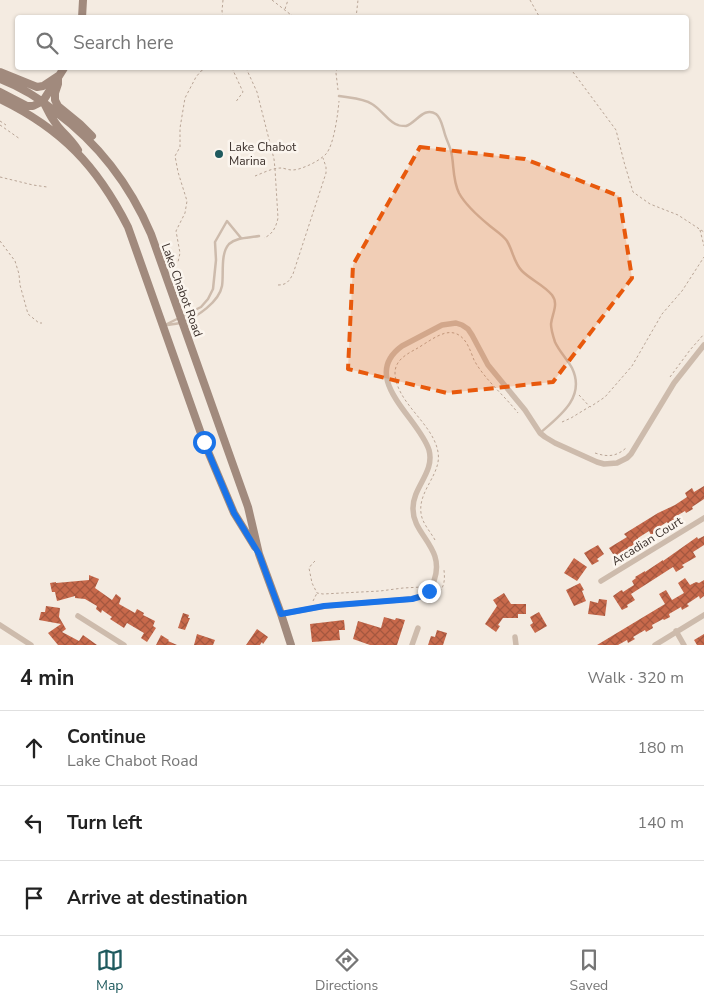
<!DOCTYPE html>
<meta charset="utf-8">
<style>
:root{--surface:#fff;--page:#f2f2f2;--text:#222;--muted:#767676;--line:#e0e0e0;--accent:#1f5a5e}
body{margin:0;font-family:"Nunito Sans",sans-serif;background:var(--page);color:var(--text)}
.stop{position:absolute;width:15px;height:15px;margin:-11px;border:4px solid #1a73e8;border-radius:50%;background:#fff}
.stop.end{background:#1a73e8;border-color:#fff;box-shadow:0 1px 5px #0008}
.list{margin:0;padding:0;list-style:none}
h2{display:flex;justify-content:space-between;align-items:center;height:65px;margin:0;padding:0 20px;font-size:21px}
h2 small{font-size:16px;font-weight:400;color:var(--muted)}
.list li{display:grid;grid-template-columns:32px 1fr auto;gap:15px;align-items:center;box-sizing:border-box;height:75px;padding:0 20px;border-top:1px solid var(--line)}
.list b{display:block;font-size:19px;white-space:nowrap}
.list p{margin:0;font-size:16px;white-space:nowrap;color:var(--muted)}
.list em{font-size:16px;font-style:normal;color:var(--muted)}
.icon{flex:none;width:28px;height:28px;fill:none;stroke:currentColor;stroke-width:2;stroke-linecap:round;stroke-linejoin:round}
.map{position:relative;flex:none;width:704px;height:645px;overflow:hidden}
.search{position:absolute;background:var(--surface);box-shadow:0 1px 4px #0004;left:15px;right:15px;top:15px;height:55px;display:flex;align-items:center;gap:12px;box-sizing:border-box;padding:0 18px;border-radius:5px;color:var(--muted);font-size:19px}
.sheet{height:290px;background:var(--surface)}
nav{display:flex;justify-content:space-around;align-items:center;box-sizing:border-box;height:70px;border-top:1px solid var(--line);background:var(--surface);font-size:14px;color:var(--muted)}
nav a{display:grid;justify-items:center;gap:2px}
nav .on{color:var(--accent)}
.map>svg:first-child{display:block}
</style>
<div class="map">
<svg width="704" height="645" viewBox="0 0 704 645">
<defs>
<pattern id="building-cross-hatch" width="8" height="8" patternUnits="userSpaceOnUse" patternTransform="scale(1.25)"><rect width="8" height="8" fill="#c8694b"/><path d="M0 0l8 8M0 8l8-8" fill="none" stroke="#a4573f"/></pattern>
</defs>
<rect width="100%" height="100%" fill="#f4ebe1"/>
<path fill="url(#building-cross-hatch)" d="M 704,486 L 704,499 L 692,507 L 693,509 L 686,513 L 685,511 L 673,518 L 675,520 L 668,524 L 667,522 L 656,529 L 657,531 L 651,535 L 649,531 L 638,538 L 638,539 L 637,540 L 638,542 L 615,557 L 609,548 L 627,537 L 624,534 L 658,513 L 675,505 L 687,497 L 685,493 L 692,488 L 694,492 Z
M 704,536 L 704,545 L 693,552 L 696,557 L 682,565 L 684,567 L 676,572 L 673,567 L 631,594 L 635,600 L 627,605 L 628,607 L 622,610 L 613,596 L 620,591 L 622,590 L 623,592 L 634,585 L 632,581 L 636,578 L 635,577 L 645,571 L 645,572 L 663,560 L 663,561 L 697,537 L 698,539 Z
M 598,545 L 604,554 L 597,559 L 599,561 L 592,565 L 584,553 Z
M 574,558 L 587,567 L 577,581 L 564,573 Z
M 89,575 L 99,579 L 95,588 L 112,600 L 116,594 L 121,598 L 119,604 L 135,613 L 137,609 L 144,613 L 143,615 L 155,621 L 153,626 L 156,628 L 147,642 L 141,638 L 144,633 L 127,623 L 124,628 L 110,619 L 112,617 L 102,610 L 101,613 L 96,609 L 97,606 L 85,599 L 75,598 L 75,596 L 57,601 L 55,592 L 52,592 L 50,583 L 56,582 L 56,583 L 89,580 Z
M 685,578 L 690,585 L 696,582 L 699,583 L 704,580 L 704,596 L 700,599 L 699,596 L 687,604 L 689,606 L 682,610 L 681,607 L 669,614 L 670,617 L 664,620 L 663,619 L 652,625 L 653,628 L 646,632 L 645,630 L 633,637 L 635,639 L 628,643 L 627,640 L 618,645 L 597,645 L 665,604 L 659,594 L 666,590 L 672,600 L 684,593 L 678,583 Z
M 580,583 L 584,590 L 582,591 L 586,601 L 574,606 L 566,590 Z
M 504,593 L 511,604 L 526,604 L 526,614 L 518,614 L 518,618 L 503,618 L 498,625 L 500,626 L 496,632 L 485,624 L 497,606 L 493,600 Z
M 599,599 L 607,600 L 605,616 L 588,614 L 590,601 L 598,603 Z
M 46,606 L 60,608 L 59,617 L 66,629 L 62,632 L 79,641 L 83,635 L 97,645 L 58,645 L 48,633 L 61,624 L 39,620 L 41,612 L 45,612 Z
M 539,612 L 547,626 L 535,633 L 530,625 L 533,623 L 530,617 Z
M 183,613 L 189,615 L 188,618 L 190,618 L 185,630 L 178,628 Z
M 384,617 L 395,620 L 396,618 L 405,620 L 397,645 L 370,645 L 353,639 L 358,621 L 381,628 Z
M 344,620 L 345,630 L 339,630 L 340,640 L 312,642 L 310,624 Z
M 257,629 L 268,637 L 263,644 L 262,642 L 260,645 L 246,645 Z
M 437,630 L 447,633 L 443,645 L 428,645 L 431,636 L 435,637 Z
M 197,634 L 215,640 L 213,645 L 194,645 Z
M 704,634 L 704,645 L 697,645 L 694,640 Z
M 161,635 L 169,640 L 168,641 L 177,645 L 156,645 Z"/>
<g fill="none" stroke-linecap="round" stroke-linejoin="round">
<path stroke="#b9a596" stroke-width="1" stroke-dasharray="2.5 2.5" stroke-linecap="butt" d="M 223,0 L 222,11 L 223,18
M 272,0 L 295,18
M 530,0 L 540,18
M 285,9 L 288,0
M 356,18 L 358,0
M 232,68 L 243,92 L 235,103
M 246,68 L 257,92 L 274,159 L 275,169 L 278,218 C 276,227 273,234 264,238
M 337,68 L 336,73 L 338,90
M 570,68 L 616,130 L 624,162 L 633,192 L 650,204 L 678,215 L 704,232
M 0,121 L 6,125
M 0,125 L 20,139
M 255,176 C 263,173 272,168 281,168 C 284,168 288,170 292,170 C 297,170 302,168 307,166 C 314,163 321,159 326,154 C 334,145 338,113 339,101
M 0,177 L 33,185 L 47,187
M 700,230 L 704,246
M 0,241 L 15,261 L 19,274 L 20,285 L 28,314 L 39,323 L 42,323
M 171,268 L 178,262 L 180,253 L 176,231 L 185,213 L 187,201 L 178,172 L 175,156 L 180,147 L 180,128 L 185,98 L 196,77 L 201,71 L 208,68
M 278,285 C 287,285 289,281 293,274 L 326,173 L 326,167 L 323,158
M 670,377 L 690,350 L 704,334
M 579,395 L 590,407 L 605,397 L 632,366 L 662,314 L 682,291 L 704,257
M 562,422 L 571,418 L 589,407
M 595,453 C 607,457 616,457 626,448
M 435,540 C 430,531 422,523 421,513 C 418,490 442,474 438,452 C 433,423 396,403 395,373 C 395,360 407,354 416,349 C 427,343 442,330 454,333 C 466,336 470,350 474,360 C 485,380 504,395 518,413
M 315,561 L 312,564 L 309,568 L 312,583 L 317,593 L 323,594 L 380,591 L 403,588 L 422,587
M 435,594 C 445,590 445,579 444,570
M 313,601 L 317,593"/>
<path stroke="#cdbbac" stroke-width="2.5" d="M 339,96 C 350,98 363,98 372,104 C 381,109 390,124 398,125 C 400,126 405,126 406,126 C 416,123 424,106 436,114 C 441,118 442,125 444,131 C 446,140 451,147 452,156 C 454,169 453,181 459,193 C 466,206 479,217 490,226 C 496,231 503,235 507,241 C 513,251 514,263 522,271 C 531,280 544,285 552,295 C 559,304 552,314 551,324 C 551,330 553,336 555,342 C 559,351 567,359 572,368 C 586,397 560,416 540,433
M 165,325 L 201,307 L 208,299 L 213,289 L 216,260 L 215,242 L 227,221 L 241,238
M 167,325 C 172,324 178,324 183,322 C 197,317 219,302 222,286 C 224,274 220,254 229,244 C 237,237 249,238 259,236"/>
<path stroke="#cdbbac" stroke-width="5.5" d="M 601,581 L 704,518
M 281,614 L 325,606 L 412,599 C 422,597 431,592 434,581 C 446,547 412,535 413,508 C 413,487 435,472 429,450 C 419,418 358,378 402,346 L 442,325 L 456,323 L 462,325 L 468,329 L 472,335 L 488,365 L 525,410 L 540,433 L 545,437 L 555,443 L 597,462 L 604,464 L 617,463 L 627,458 L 631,454 L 674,383 L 704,345
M 78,616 L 124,645
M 0,625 L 31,645
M 676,631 L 684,645
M 515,637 L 516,645
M 412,645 L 418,628
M 655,645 L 704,615"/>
<path stroke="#a18a7d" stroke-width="8" d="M 82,18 L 83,0
M 0,72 L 37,87 L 43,86 L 58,76 L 58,84 L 55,93 L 55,100 L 58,106 L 80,124 L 92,136
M 0,79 C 21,87 39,98 56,112 C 99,144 130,185 151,234 L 248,507 L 259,554 L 281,614 L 291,645
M 0,92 L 27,106 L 33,106 L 43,101
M 0,99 C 62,129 97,166 128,227 L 204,442 L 234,513 L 255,547
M 43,101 L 64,68
M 45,105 C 50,115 54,123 62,131 C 68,137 73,142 78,150"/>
</g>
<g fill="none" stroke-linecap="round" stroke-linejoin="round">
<path stroke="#1a73e8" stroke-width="6" d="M 204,442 L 234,513 L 259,554 L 281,614 L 324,606 L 412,599 L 419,597 L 429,591"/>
</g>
<path fill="#e8590c" fill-opacity="0.2" stroke="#e8590c" stroke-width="4" stroke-dasharray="10 6" stroke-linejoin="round" d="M 420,147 L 525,159 L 619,196 L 632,278 L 553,382 L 447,393 L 348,369 L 353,265 Z"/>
<circle fill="#1f5a5e" stroke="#fbf5ee" stroke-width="2" cx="219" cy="154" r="5"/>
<g text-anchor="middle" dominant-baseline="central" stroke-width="5" stroke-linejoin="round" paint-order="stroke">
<g font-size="12" fill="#3b302b" stroke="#fbf5ee" text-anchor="start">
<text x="229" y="147">Lake Chabot<tspan x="229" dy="14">Marina</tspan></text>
</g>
<g font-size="12" fill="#3b302b" stroke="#fbf5ee">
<text transform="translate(182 290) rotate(70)">Lake Chabot Road</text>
<text transform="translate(647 541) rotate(-32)">Arcadian Court</text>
</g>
</g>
</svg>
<div class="stop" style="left:204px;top:442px"></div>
<div class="stop end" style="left:429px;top:591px"></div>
<div class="search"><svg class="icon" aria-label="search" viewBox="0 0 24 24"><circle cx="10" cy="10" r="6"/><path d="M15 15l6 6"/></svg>Search here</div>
</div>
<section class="sheet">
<h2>4 min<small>Walk · 320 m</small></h2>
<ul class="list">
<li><svg class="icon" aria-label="ahead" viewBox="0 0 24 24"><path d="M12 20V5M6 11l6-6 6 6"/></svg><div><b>Continue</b><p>Lake Chabot Road</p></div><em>180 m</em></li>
<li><svg class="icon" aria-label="left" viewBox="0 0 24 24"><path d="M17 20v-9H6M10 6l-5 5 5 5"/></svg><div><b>Turn left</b></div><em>140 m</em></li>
<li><svg class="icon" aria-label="arrive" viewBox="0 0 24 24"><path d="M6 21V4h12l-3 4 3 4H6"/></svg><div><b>Arrive at destination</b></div></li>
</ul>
</section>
<nav>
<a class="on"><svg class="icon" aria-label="map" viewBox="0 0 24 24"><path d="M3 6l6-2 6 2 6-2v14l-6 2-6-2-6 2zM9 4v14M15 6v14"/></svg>Map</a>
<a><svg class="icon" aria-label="directions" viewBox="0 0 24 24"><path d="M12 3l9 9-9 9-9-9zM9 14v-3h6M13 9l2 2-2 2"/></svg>Directions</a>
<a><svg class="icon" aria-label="saved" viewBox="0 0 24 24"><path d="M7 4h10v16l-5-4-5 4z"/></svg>Saved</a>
</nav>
